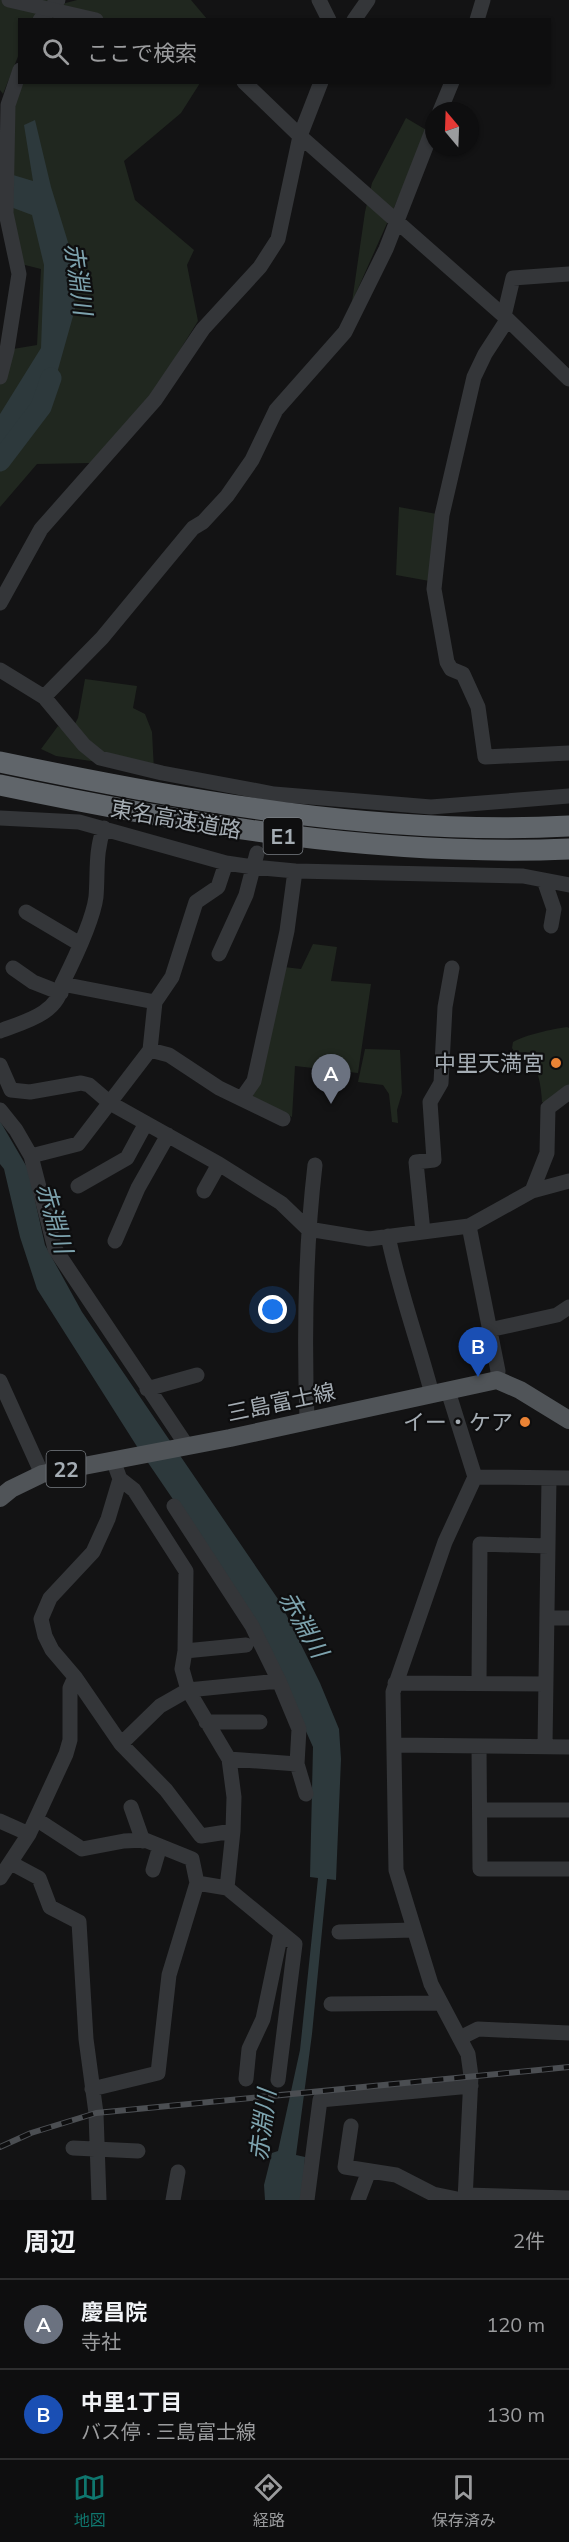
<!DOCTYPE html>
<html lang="ja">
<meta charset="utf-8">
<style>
:root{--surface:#0e0e0f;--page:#171718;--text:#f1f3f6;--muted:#9b9c9e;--line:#2e2e2f;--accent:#0f766e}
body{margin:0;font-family:Mulish,"Noto Sans JP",sans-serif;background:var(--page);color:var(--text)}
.compass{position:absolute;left:425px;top:102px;width:54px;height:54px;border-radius:50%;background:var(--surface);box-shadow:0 2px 4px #0004;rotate:341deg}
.you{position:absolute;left:273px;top:1310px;width:21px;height:21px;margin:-15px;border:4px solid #fff;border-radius:50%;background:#1a73e8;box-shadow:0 0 0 9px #1a73e833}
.badge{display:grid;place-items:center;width:39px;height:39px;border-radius:50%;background:var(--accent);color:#fff;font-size:20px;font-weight:700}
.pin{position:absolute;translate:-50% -50px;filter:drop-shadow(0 2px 3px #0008)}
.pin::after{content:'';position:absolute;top:32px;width:21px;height:18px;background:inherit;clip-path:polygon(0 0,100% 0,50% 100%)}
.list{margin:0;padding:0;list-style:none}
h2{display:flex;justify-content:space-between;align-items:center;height:78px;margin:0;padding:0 24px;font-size:26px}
h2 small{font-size:20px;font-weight:400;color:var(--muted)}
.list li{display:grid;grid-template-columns:39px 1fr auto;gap:18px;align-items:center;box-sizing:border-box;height:90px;padding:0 24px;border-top:2px solid var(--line)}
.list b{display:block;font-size:22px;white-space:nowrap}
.list p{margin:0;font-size:20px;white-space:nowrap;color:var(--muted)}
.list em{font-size:20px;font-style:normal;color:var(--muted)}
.icon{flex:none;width:33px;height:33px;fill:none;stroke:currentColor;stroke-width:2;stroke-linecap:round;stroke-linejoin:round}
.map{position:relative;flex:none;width:569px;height:2200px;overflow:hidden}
.search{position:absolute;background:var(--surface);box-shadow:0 2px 4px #0004;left:18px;right:18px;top:18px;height:66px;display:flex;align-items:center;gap:15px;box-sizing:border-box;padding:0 21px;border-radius:0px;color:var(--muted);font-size:22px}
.sheet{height:258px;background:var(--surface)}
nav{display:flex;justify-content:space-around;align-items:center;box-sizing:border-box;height:84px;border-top:2px solid var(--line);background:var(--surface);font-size:16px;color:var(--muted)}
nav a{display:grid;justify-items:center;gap:3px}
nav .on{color:var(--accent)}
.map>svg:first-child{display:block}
</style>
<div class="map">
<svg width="569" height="2200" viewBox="0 0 569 2200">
<rect width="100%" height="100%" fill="#131314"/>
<path fill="#20271f" d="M 0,0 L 50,0 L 33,19 L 20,20 L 19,54 L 3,94 L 0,90 Z
M 77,0 L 191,0 L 207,19 L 45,20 L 58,5 Z
M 21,83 L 200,83 L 181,113 L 124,161 L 135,200 L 194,250 L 187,265 L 198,321 L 140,414 L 91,463 L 37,464 L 0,507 L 0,373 L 7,350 L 37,345 L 41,269 L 21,264 L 8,181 L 14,104 Z
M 406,118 L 428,131 L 352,302 L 365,212 L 372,183 Z
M 399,507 L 442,515 L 435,582 L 396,575 Z
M 85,679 L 137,686 L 133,708 L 145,714 L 152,732 L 154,770 L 56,756 L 41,749 L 58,726 L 69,735 L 78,718 Z
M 313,944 L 337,947 L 331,981 L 371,984 L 358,1073 L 295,1066 L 292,1117 L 247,1097 L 284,967 L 301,969 Z
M 567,1027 L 569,1028 L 569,1090 L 550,1106 L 542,1102 C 541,1084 538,1066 526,1052 L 515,1053 L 512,1048 L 513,1042 C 525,1035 552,1029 567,1027 Z
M 365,1049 L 400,1050 L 402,1093 L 397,1110 L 398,1123 L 392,1122 L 389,1094 L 383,1085 L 358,1082 Z"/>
<path fill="#2d393c" d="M 35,120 L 51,187 L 71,252 L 75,309 L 52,391 L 0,462 L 0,414 L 41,348 L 44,265 L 32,215 L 0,203 L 0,171 L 33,181 L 24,125 Z
M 0,1121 L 28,1169 L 45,1245 L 82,1312 L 280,1602 L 320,1683 L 339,1729 L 341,1759 L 336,1880 L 327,1879 L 312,2034 L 296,2155 L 305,2157 L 302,2200 L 265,2200 L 264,2185 L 272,2153 L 278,2151 L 300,2050 L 318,1878 L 310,1877 L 313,1747 L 276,1664 L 215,1561 L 136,1445 L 37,1289 L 20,1237 L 4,1169 L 0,1164 Z"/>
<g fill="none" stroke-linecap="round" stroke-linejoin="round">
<path stroke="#2d393c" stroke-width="21" d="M 0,461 L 41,407 L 51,378"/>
<path stroke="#343639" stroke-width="15" d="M 319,0 L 329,20
M 40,20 L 58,0
M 354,20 L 368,0
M 477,20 L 483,0
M 244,82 L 300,136 L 504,316 L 569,379
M 440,111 L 452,82
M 0,209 L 6,213 L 19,274 L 7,350 L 0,377
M 6,213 L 8,105 L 20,70
M 504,316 L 513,278 L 569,274
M 507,320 L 485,354 L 474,377 L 442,515 L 434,589 L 447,662 L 451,669 L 463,674 L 478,707 L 485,757 L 569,753
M 0,603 L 41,529 L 155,400 L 203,329 L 260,267 L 278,239 L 300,136 L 321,82
M 0,670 L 44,697 L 84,745 L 100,758 L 162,773 L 274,794 L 431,807 L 569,796
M 44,697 L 102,638 L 193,528 L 203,522 L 227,496 L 252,460 L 276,410 L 345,332 L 386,249 L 434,126
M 0,818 L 79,822 L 226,863 L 253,867 L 295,871 L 523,876 L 569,885
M 544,880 L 554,909 L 551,926
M 26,912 L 80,944
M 219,954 L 246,895 L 257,853
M 13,968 L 33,982 L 61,993
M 62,984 L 155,1002
M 0,1031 C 23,1022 59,1014 62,984 C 73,962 93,920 96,897 C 98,873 95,851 104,828
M 150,1050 L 169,1055 L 219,1088 L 283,1119
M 0,1065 L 11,1090 L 30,1092 L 81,1083 L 89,1085 L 110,1103 L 219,1164 L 281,1203 L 308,1229 L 369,1239 L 469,1226 L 532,1191 L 569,1181
M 242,1098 L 254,1081 L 287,931 L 295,871
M 0,1110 L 16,1130 L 31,1156 L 55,1249 L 187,1446
M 31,1156 L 78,1144 L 150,1050 L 155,1002 L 172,977 L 196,902 L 218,887 L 226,863
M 78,1186 L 127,1158 L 146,1123
M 204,1191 L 219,1164
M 532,1191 L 547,1153 L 548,1108 L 569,1092
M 469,1226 L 498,1371 L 497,1380
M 423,1232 L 416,1162 L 434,1160 L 430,1102 L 441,1083 L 445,1007 L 452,968
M 388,1236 C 399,1290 418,1341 432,1394
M 115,1241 L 138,1188 L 168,1135
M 489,1330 L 557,1315 L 569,1307
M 0,1381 L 42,1474
M 147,1389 L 197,1375
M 448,1391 L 475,1477 L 445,1542 L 393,1692 L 396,1870 L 431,1984 L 468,2054 L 471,2076 L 465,2200
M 307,1420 C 304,1334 305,1250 315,1165
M 113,1460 L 120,1479 L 108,1519 L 93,1552 L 50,1598 L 41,1619 L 45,1636 L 52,1650 L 75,1677 L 121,1744 L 166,1790 L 201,1836 L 233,1831 L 227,1888
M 475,1477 L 569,1478
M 120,1479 L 134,1490 L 186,1571 L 185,1651 L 182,1669 L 188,1690 L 229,1759 L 234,1797 L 233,1831
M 174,1506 L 252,1626 L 279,1681 L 299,1729 L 297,1764 L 306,1794
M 547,1618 L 569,1618
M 185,1651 L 246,1645
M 395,1683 L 546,1684
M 479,1683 L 480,1544 L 548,1546
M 206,1722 L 260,1722
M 121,1744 L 160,1706 L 188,1690 L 279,1681
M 394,1745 L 569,1747
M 479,1746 L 480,1869 L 569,1869
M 545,1746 L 549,1478
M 229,1759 L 297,1764
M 131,1807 L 143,1841
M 480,1810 L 569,1810
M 36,1819 L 82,1849 L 124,1841 L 145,1840 L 192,1859 L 197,1883 L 227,1888 L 295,1944 L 278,2080
M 0,1821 L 29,1834
M 11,1863 L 39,1878 L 50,1907 L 79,1922 L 86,2039 L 96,2113 L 99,2200
M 153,1870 L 160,1846
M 0,1878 L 29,1834 L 66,1754 L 70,1740 L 70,1688 L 75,1677
M 339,1932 L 413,1930
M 331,2004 L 439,2003
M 460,2038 L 478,2029 L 569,2033
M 246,2079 L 249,2049 L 263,2019 L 281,1933
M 92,2089 L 158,2073 L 169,1975 L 197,1883
M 351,2126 L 345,2167 L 396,2175 L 433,2194 L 462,2200
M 73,2148 L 138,2151
M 466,2195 L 569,2198
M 173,2200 L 178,2172
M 307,2200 L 320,2100 L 471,2086
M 358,2200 L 369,2171"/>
<path stroke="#505458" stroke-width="18" d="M 0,1498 L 11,1489 L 42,1474 L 230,1438 L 497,1380 L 520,1390 L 569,1420"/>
<path stroke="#60656a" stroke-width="21" d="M 0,762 C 187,801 377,836 569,826
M 0,785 C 188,824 377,857 569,849"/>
<defs>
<path id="rail" d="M 0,2147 L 31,2133 L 96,2113 L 569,2067"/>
</defs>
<use href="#rail" stroke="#4b4e52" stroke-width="6"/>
<use href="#rail" stroke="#0e0e0f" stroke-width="4" stroke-dasharray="11" stroke-linecap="butt"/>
<path stroke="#343639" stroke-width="15" d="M 9,0 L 96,20"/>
</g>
<g fill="#ea8335" stroke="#0e0e0f" stroke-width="2">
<circle cx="556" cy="1063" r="6"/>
<circle cx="525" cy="1422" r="6"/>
</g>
<g text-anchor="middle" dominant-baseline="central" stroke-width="4.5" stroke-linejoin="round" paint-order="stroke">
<g fill="#0e0e0f" stroke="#787d82" stroke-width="1.5">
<rect x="263.5" y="818" width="39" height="36" rx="4.5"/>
<rect x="46.5" y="1451" width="39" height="36" rx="4.5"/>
</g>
<g font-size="21" font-weight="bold" fill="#a5adb4">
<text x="283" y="836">E1</text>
<text x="66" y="1469">22</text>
</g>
<g font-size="22" fill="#a5adb4" stroke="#0e0e0f">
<text transform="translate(176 819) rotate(10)">東名高速道路</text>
<text transform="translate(281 1402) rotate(-12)">三島富士線</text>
</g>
<g font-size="22" fill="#a5adb4" stroke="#0e0e0f" text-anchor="end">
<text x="544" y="1063">中里天満宮</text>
<text x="513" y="1422">イー・ケア</text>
</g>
<g font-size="24" font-style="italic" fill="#7da3ae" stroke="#0e0e0f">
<text transform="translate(79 279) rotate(82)">赤淵川</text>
<text transform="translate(55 1218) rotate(74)">赤淵川</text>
<text transform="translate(304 1624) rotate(60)">赤淵川</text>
<text transform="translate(262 2125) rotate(-83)">赤淵川</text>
</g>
</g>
</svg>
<svg class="compass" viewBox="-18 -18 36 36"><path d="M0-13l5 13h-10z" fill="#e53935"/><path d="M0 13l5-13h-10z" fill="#9b9c9e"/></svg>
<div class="you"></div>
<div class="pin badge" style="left:331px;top:1104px;background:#6b7280">A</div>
<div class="pin badge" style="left:478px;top:1377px;background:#1a4fb4">B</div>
<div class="search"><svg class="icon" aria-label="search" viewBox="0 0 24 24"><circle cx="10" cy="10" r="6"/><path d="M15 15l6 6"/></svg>ここで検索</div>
</div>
<section class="sheet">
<h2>周辺<small>2件</small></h2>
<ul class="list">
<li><span class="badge" style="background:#6b7280">A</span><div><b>慶昌院</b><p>寺社</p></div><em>120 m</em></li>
<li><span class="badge" style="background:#1a4fb4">B</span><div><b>中里1丁目</b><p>バス停 · 三島富士線</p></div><em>130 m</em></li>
</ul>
</section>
<nav>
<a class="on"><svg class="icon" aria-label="map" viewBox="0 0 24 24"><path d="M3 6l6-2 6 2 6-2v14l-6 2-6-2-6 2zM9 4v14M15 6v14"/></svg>地図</a>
<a><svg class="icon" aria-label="directions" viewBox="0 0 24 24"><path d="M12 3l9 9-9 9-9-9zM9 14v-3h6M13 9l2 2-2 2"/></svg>経路</a>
<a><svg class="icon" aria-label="saved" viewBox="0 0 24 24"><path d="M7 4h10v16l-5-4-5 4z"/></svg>保存済み</a>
</nav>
